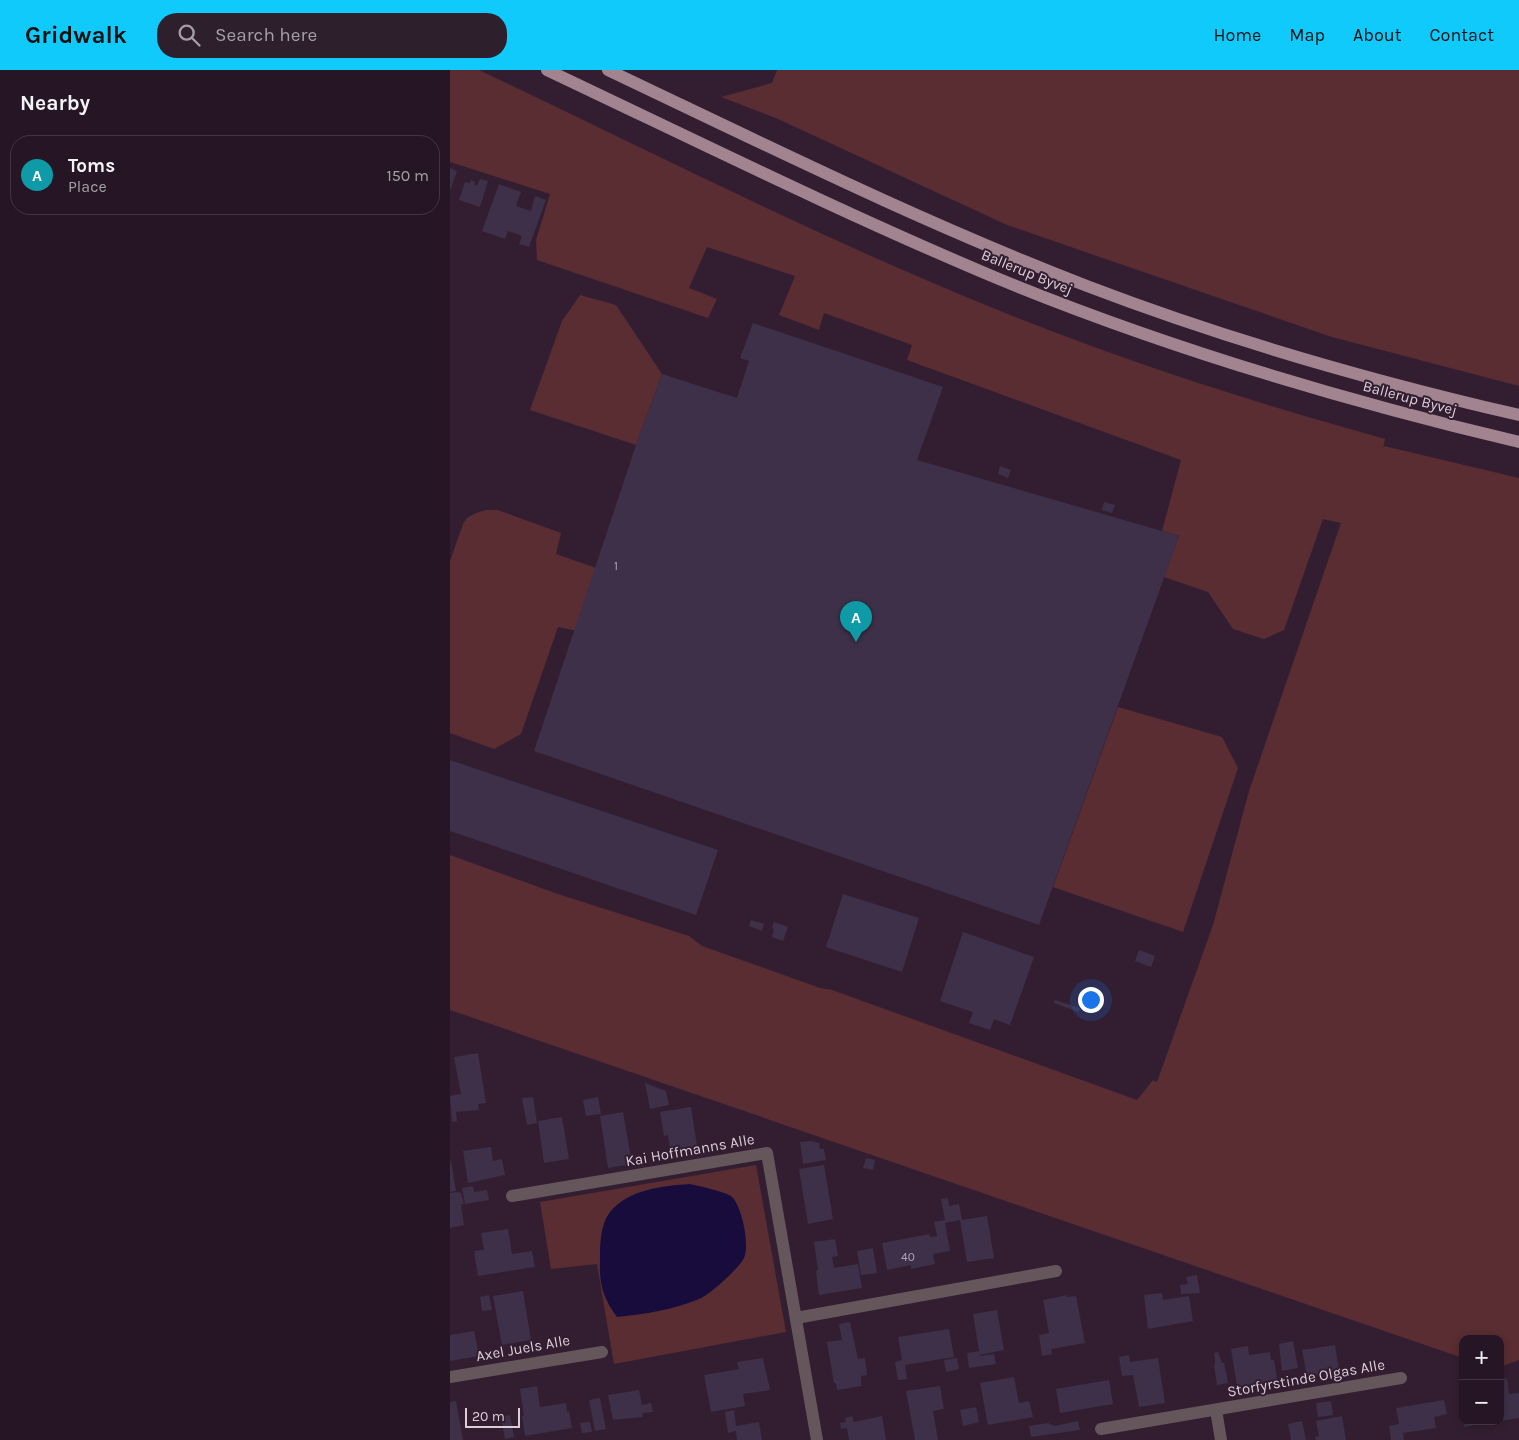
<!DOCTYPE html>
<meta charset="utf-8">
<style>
:root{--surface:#261625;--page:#2e1f2d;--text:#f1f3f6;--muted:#a49fa7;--line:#423542;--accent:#0fcafa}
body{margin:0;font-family:Karla,sans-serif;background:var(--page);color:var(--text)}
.controls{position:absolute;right:15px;bottom:15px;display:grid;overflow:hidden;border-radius:10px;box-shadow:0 2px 8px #0003}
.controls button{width:45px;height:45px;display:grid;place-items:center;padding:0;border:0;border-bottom:1px solid var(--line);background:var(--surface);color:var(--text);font:25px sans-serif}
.scale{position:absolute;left:15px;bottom:12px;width:55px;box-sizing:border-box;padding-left:5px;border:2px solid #daccd8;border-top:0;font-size:14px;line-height:18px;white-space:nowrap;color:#daccd8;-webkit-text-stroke:4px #331e31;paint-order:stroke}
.you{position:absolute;left:640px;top:929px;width:18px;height:18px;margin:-12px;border:4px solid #fff;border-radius:50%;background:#1a73e8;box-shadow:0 0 0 8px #1a73e833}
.badge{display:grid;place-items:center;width:32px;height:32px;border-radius:50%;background:var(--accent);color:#fff;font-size:16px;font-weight:700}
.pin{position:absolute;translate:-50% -41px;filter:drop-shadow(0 1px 2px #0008)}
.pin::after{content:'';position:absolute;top:26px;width:18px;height:15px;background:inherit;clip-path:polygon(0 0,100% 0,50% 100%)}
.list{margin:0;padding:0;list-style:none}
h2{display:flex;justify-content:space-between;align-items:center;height:65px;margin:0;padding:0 20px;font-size:21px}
h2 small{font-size:16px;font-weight:400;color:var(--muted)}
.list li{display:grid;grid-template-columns:32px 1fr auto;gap:15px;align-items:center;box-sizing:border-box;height:80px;margin:0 10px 10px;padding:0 10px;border:1px solid var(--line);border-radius:20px}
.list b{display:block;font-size:19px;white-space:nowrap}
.list p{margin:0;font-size:16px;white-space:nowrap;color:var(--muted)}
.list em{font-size:16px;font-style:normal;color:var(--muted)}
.icon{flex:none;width:28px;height:28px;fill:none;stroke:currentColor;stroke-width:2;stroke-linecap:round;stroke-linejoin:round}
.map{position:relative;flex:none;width:1069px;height:1370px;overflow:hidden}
header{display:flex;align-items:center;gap:30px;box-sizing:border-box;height:70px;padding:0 25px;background:var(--accent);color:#111}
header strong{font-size:24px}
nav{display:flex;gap:28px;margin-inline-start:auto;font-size:18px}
.search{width:350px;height:45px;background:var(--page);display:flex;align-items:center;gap:12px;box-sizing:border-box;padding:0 18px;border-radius:20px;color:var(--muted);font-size:19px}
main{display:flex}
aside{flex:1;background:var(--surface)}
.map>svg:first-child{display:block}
</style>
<header>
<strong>Gridwalk</strong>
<div class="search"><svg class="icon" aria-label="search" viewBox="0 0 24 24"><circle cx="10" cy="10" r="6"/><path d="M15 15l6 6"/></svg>Search here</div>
<nav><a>Home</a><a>Map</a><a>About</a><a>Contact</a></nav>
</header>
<main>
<aside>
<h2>Nearby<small></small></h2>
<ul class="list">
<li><span class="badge" style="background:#0f9aa8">A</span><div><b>Toms</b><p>Place</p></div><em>150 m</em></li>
</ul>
</aside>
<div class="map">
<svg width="1069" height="1370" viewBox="0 0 1069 1370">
<rect width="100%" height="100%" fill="#331e31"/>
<path fill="#592d32" d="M 0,0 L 29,0 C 199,81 368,167 543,238 C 670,290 802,332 935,369 L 933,379 L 934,376 L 1069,408 L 1069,1290 L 1050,1297 L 1050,1269 L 1013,1269 L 1013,1288 L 0,940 L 0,785 L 108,824 L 239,866 L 252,876 L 370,918 L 382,920 L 687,1030 L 703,1010 L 707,1012 L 763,855 L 799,721 L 891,453 L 873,449 L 834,560 L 814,569 L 783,559 L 758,522 L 714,507 L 729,466 L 712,461 L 731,390 L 457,290 L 462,275 L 374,243 L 369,260 L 329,245 L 345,206 L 257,177 L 239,218 L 267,229 L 258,248 L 87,190 L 86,170 L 100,124 L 0,92 Z
M 327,0 L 1069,0 L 1069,316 L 882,267 L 557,155 L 328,49 L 271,27 L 322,13 Z
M 130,225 L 166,235 L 212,304 L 186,375 L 80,340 L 112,251 Z
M 36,440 L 48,440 L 111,463 L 106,484 L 149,499 L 128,561 L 108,557 L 71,664 L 44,679 L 0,663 L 0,491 L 13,454 L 17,448 L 26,443 Z
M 668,637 L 772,667 L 788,698 L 733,862 L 603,817 Z
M 306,1095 L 336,1262 L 164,1294 L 147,1194 L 101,1199 L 90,1132 Z"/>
<path fill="#170c3c" d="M 240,1114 C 249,1116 275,1122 281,1126 C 292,1135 300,1175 294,1188 C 289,1198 260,1225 249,1229 C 223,1240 195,1244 167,1247 C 153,1228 149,1214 150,1190 C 150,1175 150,1155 160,1142 C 179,1119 213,1116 240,1114 Z"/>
<path fill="#3d3048" d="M 0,98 L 7,101 L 0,121 Z
M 30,109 L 38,111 L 30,137 L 9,130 L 15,112 L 20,113 L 21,110 L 25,112 L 24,114 L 27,116 Z
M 49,114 L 71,122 L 66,136 L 81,141 L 85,126 L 96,130 L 79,177 L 69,174 L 72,166 L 58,161 L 55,169 L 32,161 Z
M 303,253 L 493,317 L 467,390 L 729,466 L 589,855 L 84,681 L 186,375 L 212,304 L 287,328 L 299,291 L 290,288 Z
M 550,396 L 561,400 L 558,408 L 548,404 Z
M 654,432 L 665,435 L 662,443 L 652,440 Z
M 0,690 L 268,780 L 246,845 L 0,761 Z
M 393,824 L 469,848 L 452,902 L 376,877 Z
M 301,850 L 314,854 L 312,861 L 299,856 Z
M 324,852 L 338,857 L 333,871 L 322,867 L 324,859 L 322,858 Z
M 513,862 L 584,887 L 560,955 L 544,949 L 540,960 L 519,953 L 523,942 L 490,931 Z
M 689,880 L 705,886 L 701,897 L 685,891 Z
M 605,930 L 630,938 L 629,941 L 628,942 L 604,933 Z
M 28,983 L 36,1033 L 28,1034 L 29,1040 L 6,1042 L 7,1051 L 2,1052 L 0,1026 L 11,1024 L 4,987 Z
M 195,1013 L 216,1021 L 219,1035 L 200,1039 Z
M 83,1027 L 87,1053 L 77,1055 L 72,1028 Z
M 148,1027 L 151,1044 L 136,1046 L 133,1030 Z
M 241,1037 L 248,1082 L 221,1086 L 218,1065 L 214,1066 L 210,1042 Z
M 173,1042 L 182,1094 L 158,1098 L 150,1046 Z
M 112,1047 L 119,1089 L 94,1093 L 88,1051 Z
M 361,1071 L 369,1073 L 370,1079 L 374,1079 L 376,1090 L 353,1094 L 350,1072 Z
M 41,1077 L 43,1091 L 52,1089 L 55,1105 L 18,1113 L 13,1081 Z
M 416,1088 L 425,1090 L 423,1100 L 413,1098 Z
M 1,1090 L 6,1121 L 0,1122 L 0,1091 Z
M 374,1095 L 383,1149 L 358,1154 L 349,1099 Z
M 23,1116 L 24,1122 L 37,1120 L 39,1130 L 15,1134 L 12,1118 Z
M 8,1122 L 11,1123 L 14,1134 L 11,1134 L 14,1155 L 0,1158 L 0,1123 Z
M 498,1128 L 499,1136 L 509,1134 L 512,1150 L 537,1146 L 544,1188 L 517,1192 L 510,1150 L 495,1153 L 500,1181 L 483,1184 L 485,1194 L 461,1199 L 461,1195 L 437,1200 L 432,1173 L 480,1164 L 480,1167 L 487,1166 L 484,1152 L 495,1150 L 491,1129 Z
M 58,1159 L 62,1184 L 82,1181 L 85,1197 L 28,1206 L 24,1181 L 34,1180 L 31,1163 Z
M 385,1169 L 388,1186 L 382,1187 L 384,1198 L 408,1194 L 412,1218 L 369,1225 L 366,1201 L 368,1200 L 364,1172 Z
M 423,1178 L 427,1203 L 411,1205 L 407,1181 Z
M 747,1205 L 750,1223 L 731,1224 L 730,1215 L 738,1214 L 736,1207 Z
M 73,1221 L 81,1270 L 52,1275 L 43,1226 Z
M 712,1223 L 713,1230 L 739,1226 L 743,1251 L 698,1259 L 694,1225 Z
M 39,1225 L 42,1240 L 32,1241 L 30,1227 Z
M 617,1225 L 617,1227 L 626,1226 L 635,1273 L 601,1279 L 602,1284 L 592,1286 L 589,1265 L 599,1263 L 593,1230 Z
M 547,1240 L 554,1280 L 529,1285 L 530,1286 L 544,1284 L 546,1294 L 519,1298 L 517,1283 L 529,1281 L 523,1244 Z
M 400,1252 L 408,1289 L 415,1288 L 417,1305 L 411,1306 L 411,1316 L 387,1320 L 386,1313 L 384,1313 L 377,1272 L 392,1270 L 389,1254 Z
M 499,1259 L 504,1287 L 455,1295 L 457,1309 L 448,1310 L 445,1292 L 452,1290 L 448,1267 Z
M 24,1261 L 29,1286 L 0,1291 L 0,1265 Z
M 843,1271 L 848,1298 L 832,1301 L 829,1274 Z
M 885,1275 L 889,1300 L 857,1306 L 852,1280 Z
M 798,1276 L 799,1285 L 820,1282 L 821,1290 L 824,1290 L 828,1315 L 788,1322 L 781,1279 Z
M 768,1282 L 772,1293 L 774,1293 L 778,1313 L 767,1315 L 764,1295 L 765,1295 L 765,1288 L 764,1283 Z
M 679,1285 L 680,1292 L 708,1288 L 715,1333 L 689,1337 L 683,1305 L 672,1306 L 669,1287 Z
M 313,1288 L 320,1320 L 293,1324 L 295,1336 L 261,1342 L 254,1305 L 289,1299 L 287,1292 Z
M 507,1288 L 509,1299 L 496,1302 L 494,1290 Z
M 564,1307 L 569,1333 L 579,1331 L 583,1347 L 538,1355 L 530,1313 Z
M 1057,1308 L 1059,1324 L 1069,1323 L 1069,1348 L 1050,1351 L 1050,1309 Z
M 659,1310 L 663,1334 L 610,1343 L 606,1319 Z
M 87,1316 L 90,1337 L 116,1333 L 117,1342 L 119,1341 L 122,1358 L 75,1366 L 72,1346 L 74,1346 L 70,1319 Z
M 490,1316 L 494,1339 L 483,1341 L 488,1370 L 465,1370 L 456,1321 Z
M 189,1320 L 192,1335 L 201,1333 L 203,1342 L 193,1343 L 192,1347 L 163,1350 L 158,1325 Z
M 150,1328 L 156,1359 L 145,1361 L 139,1330 Z
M 994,1330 L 997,1344 L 984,1347 L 986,1358 L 953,1363 L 954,1370 L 941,1370 L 939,1356 L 949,1354 L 946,1338 Z
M 6,1331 L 13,1370 L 0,1370 L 0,1332 Z
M 881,1331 L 883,1345 L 868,1347 L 866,1333 Z
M 526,1337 L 529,1352 L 513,1356 L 510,1340 Z
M 284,1340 L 286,1356 L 309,1352 L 312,1370 L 287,1370 L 286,1361 L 278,1363 L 275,1342 Z
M 60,1345 L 64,1367 L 55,1369 L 51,1347 Z
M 402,1346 L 404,1352 L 432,1346 L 436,1370 L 399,1370 L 397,1358 L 391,1359 L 390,1353 L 396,1352 L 395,1348 Z
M 892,1346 L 896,1370 L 866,1370 L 865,1367 L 869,1366 L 866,1351 Z
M 628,1351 L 630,1360 L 581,1367 L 579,1356 L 598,1353 L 605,1356 Z
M 852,1351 L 856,1370 L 841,1370 L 838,1354 Z
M 1013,1351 L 1042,1351 L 1042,1352 L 1014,1357 Z
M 140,1352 L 142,1362 L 132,1363 L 130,1353 Z"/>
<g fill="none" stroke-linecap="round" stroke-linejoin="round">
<path stroke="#64565b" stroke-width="12" d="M 62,1126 L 317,1083 L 367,1370
M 346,1248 L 606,1201
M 0,1307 L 152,1282
M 766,1340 L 771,1370
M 651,1359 L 951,1308"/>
<path stroke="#a18490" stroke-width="12" d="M 97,0 C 247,71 396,145 549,209 C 717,278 892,330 1069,372
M 158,0 C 316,75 473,153 637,216 C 778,270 922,311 1069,345"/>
</g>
<g text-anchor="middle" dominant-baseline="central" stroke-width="4" stroke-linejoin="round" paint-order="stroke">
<g font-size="12" fill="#b3a5b4">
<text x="166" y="496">1</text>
<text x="458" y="1187">40</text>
</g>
<g font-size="15" fill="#daccd8" stroke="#331e31">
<text transform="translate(577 202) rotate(22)">Ballerup Byvej</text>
<text transform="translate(960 328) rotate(15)">Ballerup Byvej</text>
<text transform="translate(240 1080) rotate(-10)">Kai Hoffmanns Alle</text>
<text transform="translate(73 1278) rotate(-10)">Axel Juels Alle</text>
<text transform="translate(856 1308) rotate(-10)">Storfyrstinde Olgas Alle</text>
</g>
</g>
</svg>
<div class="controls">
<button>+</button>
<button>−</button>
</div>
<div class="scale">20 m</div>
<div class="you"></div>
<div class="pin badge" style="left:406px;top:572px;background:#0f9aa8">A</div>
</div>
</main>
